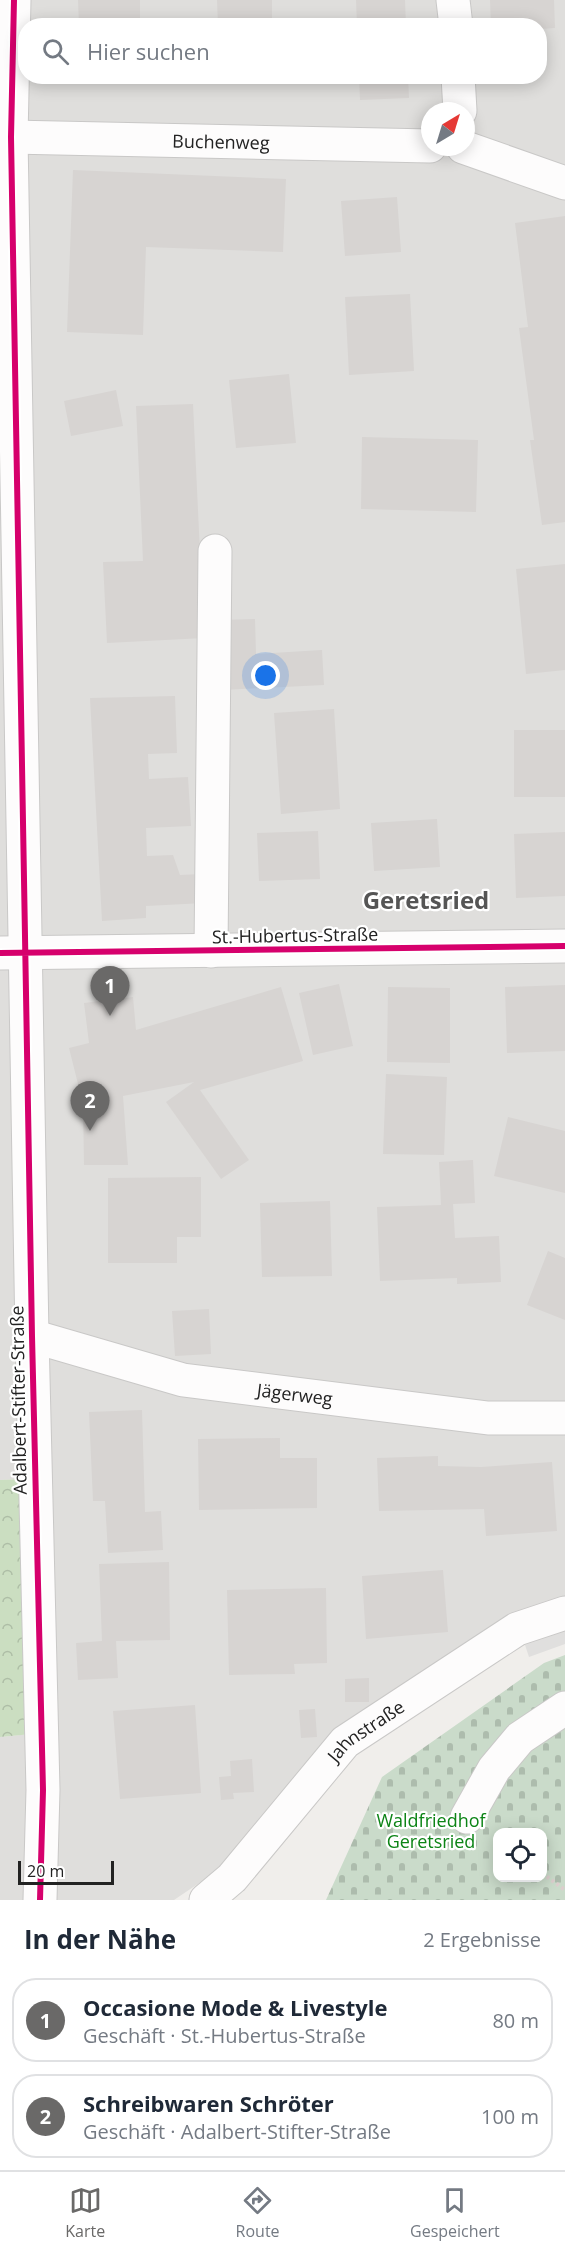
<!DOCTYPE html>
<html lang="de">
<meta charset="utf-8">
<style>
:root{--surface:#fff;--page:#f2f2f3;--text:#1f2937;--muted:#747a83;--line:#e0e1e3;--accent:#6a6968}
body{margin:0;font-family:"Open Sans",sans-serif;background:var(--page);color:var(--text)}
.controls{position:absolute;right:18px;bottom:18px;display:grid;overflow:hidden;border-radius:12px;box-shadow:0 3px 15px #0003}
.controls button{width:54px;height:54px;display:grid;place-items:center;padding:0;border:0;border-bottom:2px solid var(--line);background:var(--surface);color:var(--text);font:30px sans-serif}
.compass{position:absolute;left:421px;top:102px;width:54px;height:54px;border-radius:50%;background:var(--surface);box-shadow:0 3px 15px #0003;rotate:38deg}
.scale{position:absolute;left:18px;bottom:15px;width:96px;box-sizing:border-box;padding-left:6px;border:3px solid #222;border-top:0;font-size:16px;line-height:21px;white-space:nowrap;color:#222;-webkit-text-stroke:4px #fff;paint-order:stroke}
.you{position:absolute;left:266px;top:676px;width:21px;height:21px;margin:-15px;border:4px solid #fff;border-radius:50%;background:#1a73e8;box-shadow:0 0 0 9px #1a73e833}
.badge{display:grid;place-items:center;width:39px;height:39px;border-radius:50%;background:var(--accent);color:#fff;font-size:20px;font-weight:700}
.pin{position:absolute;translate:-50% -50px;filter:drop-shadow(0 2px 3px #0008)}
.pin::after{content:'';position:absolute;top:32px;width:21px;height:18px;background:inherit;clip-path:polygon(0 0,100% 0,50% 100%)}
.list{margin:0;padding:0;list-style:none}
h2{display:flex;justify-content:space-between;align-items:center;height:78px;margin:0;padding:0 24px;font-size:26px}
h2 small{font-size:20px;font-weight:400;color:var(--muted)}
.list li{display:grid;grid-template-columns:39px 1fr auto;gap:18px;align-items:center;box-sizing:border-box;height:84px;margin:0 12px 12px;padding:0 12px;border:2px solid var(--line);border-radius:24px}
.list b{display:block;font-size:22px;white-space:nowrap}
.list p{margin:0;font-size:20px;white-space:nowrap;color:var(--muted)}
.list em{font-size:20px;font-style:normal;color:var(--muted)}
.icon{flex:none;width:33px;height:33px;fill:none;stroke:currentColor;stroke-width:2;stroke-linecap:round;stroke-linejoin:round}
.map{position:relative;flex:none;width:565px;height:1900px;overflow:hidden}
.search{position:absolute;background:var(--surface);box-shadow:0 3px 15px #0003;left:18px;right:18px;top:18px;height:66px;display:flex;align-items:center;gap:15px;box-sizing:border-box;padding:0 21px;border-radius:24px;color:var(--muted);font-size:22px}
.sheet{height:270px;background:var(--surface)}
nav{display:flex;justify-content:space-around;align-items:center;box-sizing:border-box;height:84px;border-top:2px solid var(--line);background:var(--surface);font-size:16px;color:var(--muted)}
nav a{display:grid;justify-items:center;gap:3px}
nav .on{color:var(--accent)}
.map>svg:first-child{display:block}
</style>
<div class="map">
<svg width="565" height="1900" viewBox="0 0 565 1900">
<defs>
<pattern id="forest-crowns" width="20" height="18" patternUnits="userSpaceOnUse" patternTransform="scale(1.5)"><rect width="20" height="18" fill="#cbdec1"/><path d="M2 6a3 3 0 1 1 6 0M12 15a3 3 0 1 1 6 0" fill="none" stroke="#aebea6"/></pattern>
<pattern id="cemetery-stones" width="16" height="16" patternUnits="userSpaceOnUse" patternTransform="scale(1.5)"><rect width="16" height="16" fill="#cadbca"/><path d="M2 7V4a2 2 0 0 1 4 0v3zM10 15v-3a2 2 0 0 1 4 0v3z" fill="#adbcad"/></pattern>
</defs>
<rect width="100%" height="100%" fill="#f0eeeb"/>
<path fill="#dfdedc" fill-rule="evenodd" d="M 0,0 L 565,0 L 565,1601 L 513,1618 L 217,1871 L 174,1900 L 0,1900 L 0,1737 L 31,1734 L 22,1479 L 0,1480 ZM 26,26 L 540,26 L 540,76 L 26,76 ZM 430,111 L 466,111 L 466,147 L 430,147 Z"/>
<path fill="url(#forest-crowns)" d="M 22,1479 L 32,1734 L 0,1737 L 0,1480 Z"/>
<path fill="url(#cemetery-stones)" fill-rule="evenodd" d="M 565,1655 L 565,1900 L 326,1900 L 382,1777 L 544,1663 ZM 498,1832 L 542,1832 L 542,1878 L 498,1878 Z"/>
<path fill="#e0dfde" d="M 565,1624 L 565,1644 L 529,1657 L 523,1639 Z"/>
<path fill="#d7d4d2" d="M 78,0 L 140,0 L 140,26 L 79,26 Z
M 217,0 L 272,0 L 272,26 L 218,26 Z
M 356,0 L 405,0 L 406,26 L 357,26 Z
M 490,0 L 554,0 L 555,28 L 540,29 L 540,26 L 491,26 Z
M 359,76 L 408,76 L 409,98 L 360,100 Z
M 73,170 L 286,179 L 283,252 L 146,247 L 143,335 L 67,332 Z
M 397,197 L 401,252 L 345,256 L 341,201 Z
M 565,216 L 565,522 L 542,525 L 530,440 L 534,440 L 519,328 L 528,327 L 515,223 Z
M 410,294 L 414,371 L 349,375 L 345,297 Z
M 289,374 L 296,443 L 236,448 L 229,380 Z
M 116,390 L 123,426 L 71,436 L 64,401 Z
M 193,404 L 204,638 L 107,643 L 103,562 L 143,561 L 136,406 Z
M 362,437 L 478,440 L 476,512 L 361,509 Z
M 565,564 L 565,670 L 526,674 L 516,569 Z
M 255,619 L 256,654 L 322,650 L 324,685 L 223,690 L 219,620 Z
M 175,696 L 177,753 L 148,754 L 149,779 L 188,777 L 191,826 L 146,828 L 147,856 L 173,855 L 180,875 L 202,874 L 204,903 L 146,906 L 146,918 L 102,921 L 90,698 Z
M 334,709 L 340,809 L 281,814 L 274,713 Z
M 514,730 L 565,730 L 565,797 L 514,797 Z
M 437,819 L 440,867 L 374,871 L 371,823 Z
M 318,831 L 320,879 L 259,881 L 257,833 Z
M 565,832 L 565,896 L 516,898 L 514,834 Z
M 339,984 L 353,1046 L 313,1055 L 299,993 Z
M 565,985 L 565,1051 L 507,1053 L 505,987 Z
M 281,987 L 303,1061 L 200,1090 L 249,1160 L 221,1179 L 166,1102 L 194,1082 L 123,1096 L 128,1165 L 84,1165 L 83,1104 L 69,1048 L 89,1043 L 84,1003 L 133,997 L 136,1030 Z
M 388,987 L 450,988 L 450,1063 L 387,1062 Z
M 386,1074 L 447,1077 L 444,1155 L 383,1154 Z
M 508,1117 L 565,1131 L 565,1193 L 494,1176 Z
M 473,1160 L 475,1203 L 453,1204 L 455,1238 L 499,1236 L 501,1282 L 457,1284 L 457,1278 L 380,1281 L 377,1207 L 441,1205 L 439,1162 Z
M 201,1177 L 201,1237 L 177,1237 L 177,1263 L 108,1263 L 108,1178 Z
M 330,1201 L 332,1276 L 262,1277 L 260,1203 Z
M 548,1251 L 565,1258 L 565,1320 L 527,1305 Z
M 209,1309 L 211,1354 L 175,1356 L 172,1311 Z
M 142,1410 L 145,1512 L 161,1511 L 163,1550 L 108,1553 L 105,1501 L 93,1501 L 89,1412 Z
M 280,1438 L 280,1458 L 317,1458 L 317,1508 L 199,1510 L 198,1439 Z
M 438,1456 L 438,1466 L 481,1467 L 552,1462 L 557,1531 L 486,1536 L 484,1509 L 379,1511 L 377,1458 Z
M 169,1562 L 170,1640 L 116,1641 L 118,1678 L 78,1680 L 76,1643 L 102,1641 L 99,1564 Z
M 443,1570 L 448,1632 L 366,1639 L 362,1576 Z
M 326,1588 L 327,1663 L 294,1664 L 295,1674 L 229,1675 L 227,1590 Z
M 369,1678 L 369,1702 L 345,1702 L 345,1679 Z
M 195,1705 L 201,1793 L 120,1799 L 113,1711 Z
M 315,1709 L 317,1737 L 301,1738 L 299,1710 Z
M 252,1759 L 254,1792 L 233,1793 L 234,1799 L 221,1800 L 219,1777 L 231,1776 L 230,1761 Z"/>
<g fill="none" stroke-linecap="round" stroke-linejoin="round">
<defs>
<g id="minor">
<path d="M 14,0 L 11,137 L 32,1336 L 43,1790 L 40,1900"/>
<path d="M 453,0 L 456,26"/>
<path d="M 458,76 L 460,111"/>
<path id="s1" d="M 11,137 L 430,146"/>
<path d="M 463,147 L 565,183"/>
<path d="M 211,951 L 215,551"/>
<path d="M 0,953 L 565,946"/>
<path id="s2" d="M 32,1336 L 183,1380 L 488,1418 L 565,1418"/>
<path d="M 467,1817 L 494,1769 L 520,1738 L 565,1708"/>
<path id="s3" d="M 206,1900 L 232,1878 L 345,1742 L 517,1629 L 565,1613"/>
</g>
</defs>
<use href="#minor" stroke="#c9c8c7" stroke-width="35"/>
<path stroke="#dccecd" stroke-width="4" stroke-dasharray="3 3" stroke-linecap="butt" d="M 542,1873 L 565,1890"/>
<use href="#minor" stroke="#fdfcfc" stroke-width="33"/>
<defs>
<path id="cycleway" d="M 14,0 L 11,137 L 32,1336 L 43,1790 L 40,1900
M 0,953 L 565,946"/>
</defs>
<use href="#cycleway" stroke="#fff" stroke-width="10"/>
<use href="#cycleway" stroke="#d6006c" stroke-width="6"/>
</g>
<g text-anchor="middle" dominant-baseline="central" stroke-width="4.5" stroke-linejoin="round" paint-order="stroke">
<g font-size="18" fill="#222" stroke="#fff">
<text stroke="none"><textPath href="#s1" startOffset="210">Buchenweg</textPath></text>
<text transform="translate(295 935) rotate(-1)">St.-Hubertus-Straße</text>
<text stroke="none"><textPath href="#s2" startOffset="270">Jägerweg</textPath></text>
<text transform="translate(18 1400) rotate(-91)">Adalbert-Stifter-Straße</text>
<text stroke="none"><textPath href="#s3" startOffset="234">Jahnstraße</textPath></text>
</g>
<g font-size="18" fill="#0c8416" stroke="#fff">
<text x="431" y="1820">Waldfriedhof<tspan x="431" dy="21">Geretsried</tspan></text>
</g>
<g font-size="24" font-weight="bold" fill="#555" stroke="#fff">
<text x="426" y="899">Geretsried</text>
</g>
</g>
</svg>
<div class="controls">
<button><svg class="icon" aria-label="locate" viewBox="0 0 24 24"><circle cx="12" cy="12" r="6"/><path d="M12 2v4M12 18v4M2 12h4M18 12h4"/></svg></button>
</div>
<svg class="compass" viewBox="-18 -18 36 36"><path d="M0-13l5 13h-10z" fill="#e53935"/><path d="M0 13l5-13h-10z" fill="#747a83"/></svg>
<div class="scale">20 m</div>
<div class="you"></div>
<div class="pin badge" style="left:110px;top:1016px">1</div>
<div class="pin badge" style="left:90px;top:1131px">2</div>
<div class="search"><svg class="icon" aria-label="search" viewBox="0 0 24 24"><circle cx="10" cy="10" r="6"/><path d="M15 15l6 6"/></svg>Hier suchen</div>
</div>
<section class="sheet">
<h2>In der Nähe<small>2 Ergebnisse</small></h2>
<ul class="list">
<li><span class="badge">1</span><div><b>Occasione Mode &amp; Livestyle</b><p>Geschäft · St.-Hubertus-Straße</p></div><em>80 m</em></li>
<li><span class="badge">2</span><div><b>Schreibwaren Schröter</b><p>Geschäft · Adalbert-Stifter-Straße</p></div><em>100 m</em></li>
</ul>
</section>
<nav>
<a class="on"><svg class="icon" aria-label="map" viewBox="0 0 24 24"><path d="M3 6l6-2 6 2 6-2v14l-6 2-6-2-6 2zM9 4v14M15 6v14"/></svg>Karte</a>
<a><svg class="icon" aria-label="directions" viewBox="0 0 24 24"><path d="M12 3l9 9-9 9-9-9zM9 14v-3h6M13 9l2 2-2 2"/></svg>Route</a>
<a><svg class="icon" aria-label="saved" viewBox="0 0 24 24"><path d="M7 4h10v16l-5-4-5 4z"/></svg>Gespeichert</a>
</nav>
